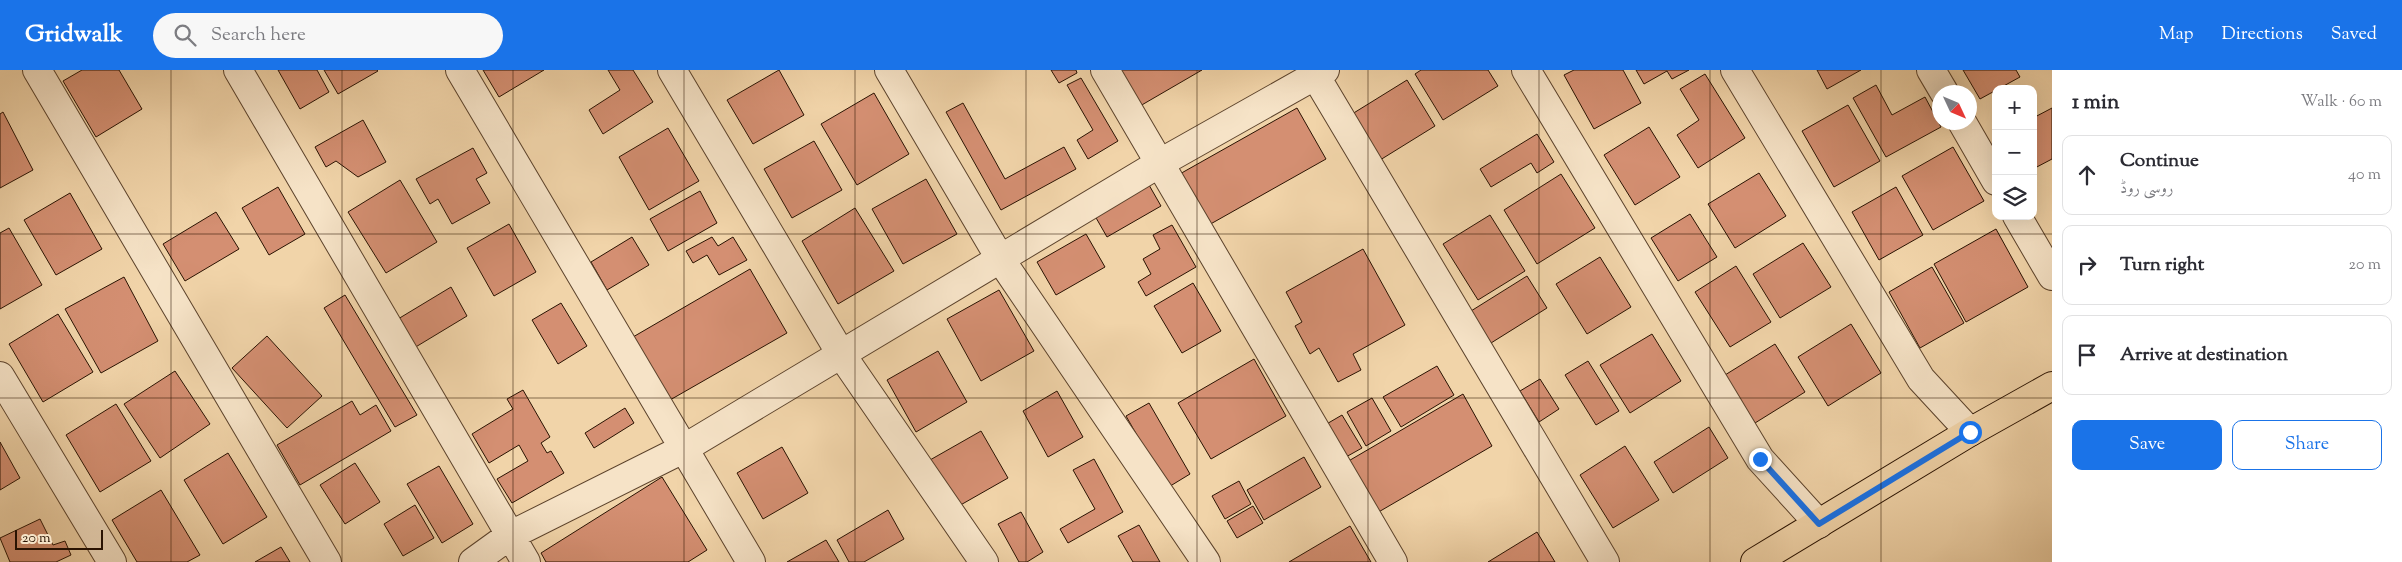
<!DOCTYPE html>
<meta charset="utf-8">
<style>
:root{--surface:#fff;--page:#f7f7f7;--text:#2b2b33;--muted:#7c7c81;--line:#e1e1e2;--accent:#1a73e8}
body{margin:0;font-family:"Sorts Mill Goudy",Amiri,serif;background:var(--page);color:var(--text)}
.controls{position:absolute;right:15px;top:15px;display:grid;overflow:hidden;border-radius:10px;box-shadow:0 5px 20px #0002}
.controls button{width:45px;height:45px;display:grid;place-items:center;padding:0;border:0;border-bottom:1px solid var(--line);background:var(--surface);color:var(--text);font:25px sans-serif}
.compass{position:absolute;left:1932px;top:15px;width:45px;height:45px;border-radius:50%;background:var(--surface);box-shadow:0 5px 20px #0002;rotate:134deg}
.scale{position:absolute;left:15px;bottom:12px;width:88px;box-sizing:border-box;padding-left:5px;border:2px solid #2a1302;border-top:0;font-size:14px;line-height:18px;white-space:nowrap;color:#2a1302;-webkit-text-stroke:4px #f6e3c7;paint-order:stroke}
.stop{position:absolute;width:15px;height:15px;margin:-11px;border:4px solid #1a73e8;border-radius:50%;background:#fff}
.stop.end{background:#1a73e8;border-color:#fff;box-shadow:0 1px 5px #0008}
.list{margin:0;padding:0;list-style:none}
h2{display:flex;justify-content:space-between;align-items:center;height:65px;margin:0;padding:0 20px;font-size:21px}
h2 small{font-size:16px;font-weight:400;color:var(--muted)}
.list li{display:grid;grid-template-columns:32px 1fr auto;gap:15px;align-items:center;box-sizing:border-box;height:80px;margin:0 10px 10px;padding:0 10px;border:1px solid var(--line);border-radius:10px}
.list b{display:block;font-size:19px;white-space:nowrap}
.list p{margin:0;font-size:16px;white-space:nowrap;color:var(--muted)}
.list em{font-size:16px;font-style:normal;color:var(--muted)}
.actions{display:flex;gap:10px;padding:15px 20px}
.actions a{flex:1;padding:11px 0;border:1px solid var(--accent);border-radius:10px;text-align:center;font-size:18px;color:var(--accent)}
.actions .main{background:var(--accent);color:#fff}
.icon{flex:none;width:28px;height:28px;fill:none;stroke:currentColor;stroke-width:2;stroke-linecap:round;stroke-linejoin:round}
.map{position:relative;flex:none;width:2052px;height:492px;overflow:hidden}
header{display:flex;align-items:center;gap:30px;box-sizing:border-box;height:70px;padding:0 25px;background:var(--accent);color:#fff}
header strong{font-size:24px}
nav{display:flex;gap:28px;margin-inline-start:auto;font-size:18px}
.search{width:350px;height:45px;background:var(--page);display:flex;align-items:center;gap:12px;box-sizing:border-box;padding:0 18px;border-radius:28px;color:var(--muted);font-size:19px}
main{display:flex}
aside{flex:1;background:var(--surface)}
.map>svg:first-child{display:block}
</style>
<header>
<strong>Gridwalk</strong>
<div class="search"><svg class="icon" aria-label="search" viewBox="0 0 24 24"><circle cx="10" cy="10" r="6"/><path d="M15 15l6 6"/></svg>Search here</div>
<nav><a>Map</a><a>Directions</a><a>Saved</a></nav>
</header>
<main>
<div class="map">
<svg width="2052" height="492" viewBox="0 0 2052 492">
<rect width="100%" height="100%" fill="#f1d4a9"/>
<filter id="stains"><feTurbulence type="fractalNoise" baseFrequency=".004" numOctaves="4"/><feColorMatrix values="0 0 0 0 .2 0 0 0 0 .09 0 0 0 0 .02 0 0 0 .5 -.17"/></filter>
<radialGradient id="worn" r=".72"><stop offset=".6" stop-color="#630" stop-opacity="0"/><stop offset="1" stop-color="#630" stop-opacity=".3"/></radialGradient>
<path fill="#d48f72" stroke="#2a1302" d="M 82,0 L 119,0 L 142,39 L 96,67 L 63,11 Z
M 278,0 L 317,0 L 329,22 L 300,39 Z
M 324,0 L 377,0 L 378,1 L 338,24 Z
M 483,0 L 544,0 L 499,27 Z
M 608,0 L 633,0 L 653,32 L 603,64 L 589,40 L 620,20 Z
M 779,0 L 804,45 L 753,74 L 727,30 Z
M 1051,0 L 1076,0 L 1077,3 L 1059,13 Z
M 1120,0 L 1202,0 L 1140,36 Z
M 1421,0 L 1488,0 L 1498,16 L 1443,50 L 1415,4 Z
M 1574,0 L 1623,0 L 1641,33 L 1594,59 L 1564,5 Z
M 1636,0 L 1689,0 L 1672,9 L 1667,1 L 1644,14 Z
M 1817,0 L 1861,0 L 1827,19 Z
M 1963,0 L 2016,0 L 2020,7 L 1980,29 Z
M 1705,4 L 1745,68 L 1698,98 L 1677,65 L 1699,50 L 1680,19 Z
M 1081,8 L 1118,71 L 1088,89 L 1077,70 L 1093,60 L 1067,15 Z
M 1407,10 L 1435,56 L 1372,95 L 1344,49 Z
M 1876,15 L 1892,45 L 1925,27 L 1941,57 L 1886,87 L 1853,28 Z
M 874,23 L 909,84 L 857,115 L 821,54 Z
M 963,33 L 1005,109 L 1064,77 L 1076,99 L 1001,140 L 946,42 Z
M 1848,35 L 1880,91 L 1834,117 L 1802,61 Z
M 1297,38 L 1326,89 L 1207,156 L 1178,105 Z
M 2052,38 L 2052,89 L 2033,99 L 2033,48 Z
M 3,42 L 33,100 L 0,118 L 0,44 Z
M 363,50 L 386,92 L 358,107 L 336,91 L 326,97 L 315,77 Z
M 1649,57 L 1680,107 L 1635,135 L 1604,85 Z
M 668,58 L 699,111 L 649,140 L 619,87 Z
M 1537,64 L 1554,92 L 1537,103 L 1531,93 L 1491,117 L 1480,99 Z
M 814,71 L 842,120 L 792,148 L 764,99 Z
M 1953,77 L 1984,131 L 1933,160 L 1902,106 Z
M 473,78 L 487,103 L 476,109 L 490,133 L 452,154 L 438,129 L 430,134 L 416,109 Z
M 1759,103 L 1786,146 L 1735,178 L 1708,134 Z
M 1561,104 L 1595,158 L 1537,194 L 1504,140 Z
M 926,109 L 957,164 L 903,194 L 872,139 Z
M 400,110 L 437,172 L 386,203 L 348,142 Z
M 1149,115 L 1161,136 L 1107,167 L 1095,146 Z
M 278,117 L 305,164 L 269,185 L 242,138 Z
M 1896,117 L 1923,165 L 1879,190 L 1852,142 Z
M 700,121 L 717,153 L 668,181 L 650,149 Z
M 70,123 L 102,179 L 56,205 L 24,150 Z
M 855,138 L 894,201 L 838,234 L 802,171 Z
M 216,142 L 239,179 L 185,211 L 163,174 Z
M 1690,144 L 1717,187 L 1678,211 L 1651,168 Z
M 1490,145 L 1525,201 L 1478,230 L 1443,174 Z
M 509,154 L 536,202 L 494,226 L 467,178 Z
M 1172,155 L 1196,197 L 1146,226 L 1138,212 L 1151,204 L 1143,189 L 1160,179 L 1153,165 Z
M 9,158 L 42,215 L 0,239 L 0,163 Z
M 1996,159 L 2028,217 L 1966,252 L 1934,194 Z
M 1086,164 L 1105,197 L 1056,225 L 1037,192 Z
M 632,167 L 649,195 L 607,220 L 591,192 Z
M 712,167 L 718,176 L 733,167 L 747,190 L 719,205 L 707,185 L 693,193 L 686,181 Z
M 1803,173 L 1831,217 L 1780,248 L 1753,204 Z
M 1363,179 L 1405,255 L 1353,284 L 1361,300 L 1338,312 L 1319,278 L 1310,284 L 1295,256 L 1302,252 L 1286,222 Z
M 1600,187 L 1631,237 L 1587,264 L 1556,214 Z
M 1736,196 L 1771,252 L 1730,277 L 1695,222 Z
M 1932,197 L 1964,253 L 1920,278 L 1889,222 Z
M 750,199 L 787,263 L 670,330 L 633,267 Z
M 1527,206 L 1547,238 L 1491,273 L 1471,241 Z
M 124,207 L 158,271 L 101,303 L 65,239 Z
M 1193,213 L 1221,261 L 1182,283 L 1154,236 Z
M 451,217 L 467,246 L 414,278 L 398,249 Z
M 999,220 L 1034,281 L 981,311 L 947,249 Z
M 345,225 L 417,345 L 395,357 L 324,238 Z
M 561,233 L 587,276 L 558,294 L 532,250 Z
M 58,244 L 93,302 L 43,332 L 9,274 Z
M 1851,254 L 1881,303 L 1828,336 L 1798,287 Z
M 1652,264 L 1681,311 L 1630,343 L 1600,295 Z
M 267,266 L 322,326 L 287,358 L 232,298 Z
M 1775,274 L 1805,322 L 1755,353 L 1725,305 Z
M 938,281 L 967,332 L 916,362 L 887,310 Z
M 1254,289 L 1286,346 L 1211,389 L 1178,333 Z
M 1588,291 L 1619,341 L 1596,355 L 1565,305 Z
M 1437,296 L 1454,325 L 1401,357 L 1383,327 Z
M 175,301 L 210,354 L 160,388 L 124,334 Z
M 1540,309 L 1559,339 L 1539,352 L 1520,321 Z
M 523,320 L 550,367 L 541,373 L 547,383 L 551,381 L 564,403 L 512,433 L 497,409 L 528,391 L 519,375 L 489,393 L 472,364 L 513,339 L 507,329 Z
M 1057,321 L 1083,367 L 1048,387 L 1023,341 Z
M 1463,324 L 1492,376 L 1370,447 L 1340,396 Z
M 1372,328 L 1391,361 L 1366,376 L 1347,342 Z
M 352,331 L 360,345 L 376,335 L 391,361 L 300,415 L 277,375 Z
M 1149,333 L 1190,404 L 1167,418 L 1126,346 Z
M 116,334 L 151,391 L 100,422 L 66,365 Z
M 625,338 L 634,353 L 594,378 L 585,363 Z
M 1342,345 L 1362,378 L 1337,392 L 1318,359 Z
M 1709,357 L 1728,388 L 1673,423 L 1654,392 Z
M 981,361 L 1008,408 L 957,437 L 930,390 Z
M 0,372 L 20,408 L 0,420 Z
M 1625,376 L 1659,430 L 1613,458 L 1580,405 Z
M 782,377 L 808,423 L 763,449 L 737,403 Z
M 228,383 L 267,447 L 223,474 L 184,410 Z
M 1304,387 L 1321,417 L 1264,450 L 1247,420 Z
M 1094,389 L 1123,442 L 1068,473 L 1060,459 L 1095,439 L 1073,400 Z
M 355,393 L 380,432 L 345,454 L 320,415 Z
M 439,396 L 473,454 L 442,473 L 407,414 Z
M 662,407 L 707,480 L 688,492 L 546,492 L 541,483 Z
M 1239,411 L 1251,434 L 1225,449 L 1212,426 Z
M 161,420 L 200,485 L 187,492 L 137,492 L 112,450 Z
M 415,435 L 434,468 L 403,486 L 384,454 Z
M 1253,436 L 1263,453 L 1237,468 L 1227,451 Z
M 888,440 L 904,469 L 864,492 L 849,492 L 837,470 Z
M 1021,442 L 1043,482 L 1027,492 L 1019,492 L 998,454 Z
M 40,449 L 53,475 L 65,471 L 71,485 L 56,492 L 10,492 L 0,468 Z
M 1139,455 L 1160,492 L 1133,492 L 1118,466 Z
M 1350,456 L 1371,492 L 1289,492 Z
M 1537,462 L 1555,492 L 1488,492 Z
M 826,470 L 839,492 L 787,492 Z
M 281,477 L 290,492 L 255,492 Z"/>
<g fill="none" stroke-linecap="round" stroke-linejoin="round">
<defs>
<path id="minor" d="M 37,0 L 327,492
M 238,0 L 526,492
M 460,0 L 751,492
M 672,0 L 841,284 L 984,492
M 889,0 L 1001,190 L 1206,492
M 1105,0 L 1393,492
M 1312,0 L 1605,492
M 1526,0 L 1760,389 L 1819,454
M 1735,0 L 1921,309 L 1970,362
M 1931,0 L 1944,22
M 1962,52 L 1996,111
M 2017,146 L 2052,206
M 0,306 L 112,492
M 473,492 L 509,466 L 683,379 L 1160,93 L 1325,0"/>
<path id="major" d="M 1755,492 L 1970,362 L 2052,316"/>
</defs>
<use href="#minor" stroke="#5c432c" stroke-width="30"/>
<use href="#major" stroke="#2a1302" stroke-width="30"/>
<use href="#minor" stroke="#f6e3c7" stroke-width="28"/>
<use href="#major" stroke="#f1d4a9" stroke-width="28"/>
</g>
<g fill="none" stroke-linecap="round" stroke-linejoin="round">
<path stroke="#1a73e8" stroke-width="6" d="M 1760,389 L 1819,454 L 1970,362"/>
</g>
<path fill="none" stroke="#2a1302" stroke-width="1" stroke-opacity="0.55" d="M 171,0 L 171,492M 342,0 L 342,492M 513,0 L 513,492M 684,0 L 684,492M 855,0 L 855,492M 1026,0 L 1026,492M 1197,0 L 1197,492M 1368,0 L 1368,492M 1539,0 L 1539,492M 1710,0 L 1710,492M 1881,0 L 1881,492M 0,164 L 2052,164M 0,328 L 2052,328"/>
<rect width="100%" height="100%" filter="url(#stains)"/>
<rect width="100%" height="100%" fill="url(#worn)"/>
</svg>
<div class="controls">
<button>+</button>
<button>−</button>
<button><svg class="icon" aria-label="layers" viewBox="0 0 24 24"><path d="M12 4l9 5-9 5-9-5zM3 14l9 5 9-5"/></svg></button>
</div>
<svg class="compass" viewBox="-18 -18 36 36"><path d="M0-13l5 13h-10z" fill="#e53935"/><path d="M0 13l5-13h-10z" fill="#7c7c81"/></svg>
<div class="scale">20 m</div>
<div class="stop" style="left:1970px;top:362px"></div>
<div class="stop end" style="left:1760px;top:389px"></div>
</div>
<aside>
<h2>1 min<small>Walk · 60 m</small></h2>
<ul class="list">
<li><svg class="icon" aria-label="ahead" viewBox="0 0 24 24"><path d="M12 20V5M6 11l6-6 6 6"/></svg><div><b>Continue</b><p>روسی روڈ</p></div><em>40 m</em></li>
<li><svg class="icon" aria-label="right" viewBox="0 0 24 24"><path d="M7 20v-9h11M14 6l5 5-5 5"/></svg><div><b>Turn right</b></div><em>20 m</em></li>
<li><svg class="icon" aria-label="arrive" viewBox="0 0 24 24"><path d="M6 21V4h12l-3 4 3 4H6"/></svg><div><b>Arrive at destination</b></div></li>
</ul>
<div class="actions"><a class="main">Save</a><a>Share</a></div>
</aside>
</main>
